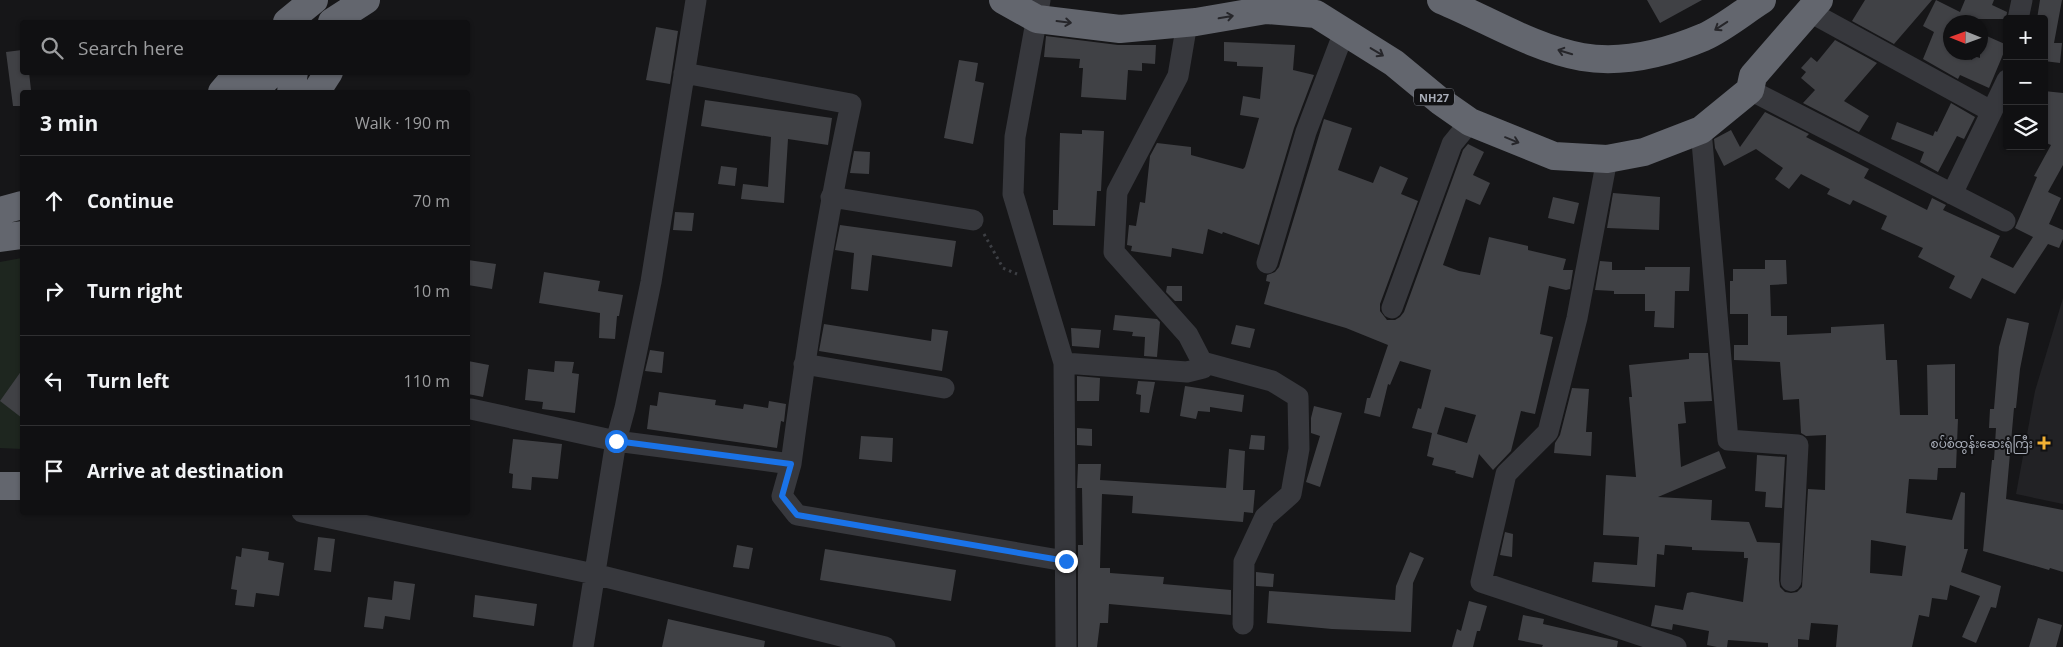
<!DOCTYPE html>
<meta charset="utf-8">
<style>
:root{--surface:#101012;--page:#19191b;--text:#f1f3f6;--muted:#9c9d9f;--line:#303032}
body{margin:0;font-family:"Open Sans","Noto Sans Myanmar",sans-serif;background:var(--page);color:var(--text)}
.controls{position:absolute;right:15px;top:15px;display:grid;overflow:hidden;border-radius:5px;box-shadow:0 1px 4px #0004}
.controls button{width:45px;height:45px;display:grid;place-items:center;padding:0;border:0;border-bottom:1px solid var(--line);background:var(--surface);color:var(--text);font:25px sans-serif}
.compass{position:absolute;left:1943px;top:15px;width:45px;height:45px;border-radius:50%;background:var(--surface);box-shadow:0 1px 4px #0004;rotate:271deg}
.stop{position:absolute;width:15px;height:15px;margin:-11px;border:4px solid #1a73e8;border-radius:50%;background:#fff}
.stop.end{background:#1a73e8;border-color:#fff;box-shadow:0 1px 5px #0008}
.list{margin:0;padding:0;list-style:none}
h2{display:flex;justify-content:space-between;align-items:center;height:65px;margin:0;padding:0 20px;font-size:21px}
h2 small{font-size:16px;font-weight:400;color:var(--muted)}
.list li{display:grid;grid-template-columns:32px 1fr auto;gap:15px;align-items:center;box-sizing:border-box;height:90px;padding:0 20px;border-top:1px solid var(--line)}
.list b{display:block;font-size:19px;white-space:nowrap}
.list em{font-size:16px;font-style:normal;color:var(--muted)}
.icon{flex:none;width:28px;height:28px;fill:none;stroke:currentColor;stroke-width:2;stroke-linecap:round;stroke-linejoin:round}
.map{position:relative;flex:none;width:2063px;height:647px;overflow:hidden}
.search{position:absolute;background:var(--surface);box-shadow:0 1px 4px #0004;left:20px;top:20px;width:450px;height:55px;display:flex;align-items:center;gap:12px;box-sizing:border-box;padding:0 18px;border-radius:5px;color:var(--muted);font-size:19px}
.panel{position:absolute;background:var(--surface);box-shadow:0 1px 4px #0004;left:20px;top:90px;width:450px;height:425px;border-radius:5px}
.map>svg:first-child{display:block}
</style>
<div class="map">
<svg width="2063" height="647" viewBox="0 0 2063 647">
<rect width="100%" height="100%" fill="#161618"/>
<path fill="#222225" d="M 2063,298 L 2063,504 L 2016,494 L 2035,391 Z"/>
<path fill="#1e261f" d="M 22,258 L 22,449 L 0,448 L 0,262 Z"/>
<path fill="#404145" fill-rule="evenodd" d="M 1647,0 L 1702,0 L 1660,23 Z
M 1865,0 L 1932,0 L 1894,44 L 1852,21 Z
M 1936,0 L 1960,12 L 1965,0 L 1994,0 L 1992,5 L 2007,12 L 2006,19 L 1961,19 L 1970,22 L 1950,22 L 1950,52 L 1955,52 L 1972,60 L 1974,56 L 1980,58 L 1980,33 L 2007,45 L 1989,88 L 1960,75 L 1958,79 L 1923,59 L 1934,32 L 1923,26 Z
M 2040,0 L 2062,0 L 2054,43 L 2062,43 L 2060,63 L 2044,61 L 2044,19 L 2037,19 Z
M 656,27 L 678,31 L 670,84 L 646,80 Z
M 1046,36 L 1118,45 L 1156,45 L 1155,64 L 1142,63 L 1142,71 L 1128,70 L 1126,100 L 1081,97 L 1083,68 L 1079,68 L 1080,59 L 1044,57 Z
M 1835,40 L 1877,63 L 1844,101 L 1869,116 L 1859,132 L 1803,103 L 1815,90 L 1801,78 L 1806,72 L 1801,68 L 1811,57 L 1817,62 Z
M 1224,42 L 1295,45 L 1293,70 L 1314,75 L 1294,128 L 1259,245 L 1223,232 L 1222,234 L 1208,229 L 1203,254 L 1172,248 L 1171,257 L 1131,251 L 1132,246 L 1127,245 L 1129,225 L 1136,226 L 1140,202 L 1145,203 L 1150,156 L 1157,143 L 1191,147 L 1191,155 L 1243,169 L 1245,167 L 1259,118 L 1240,115 L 1243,96 L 1260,99 L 1263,67 L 1237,66 L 1237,62 L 1224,61 Z
M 22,50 L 22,72 L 29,72 L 31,90 L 22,91 L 22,106 L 13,106 L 6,52 Z
M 959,60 L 978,63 L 975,81 L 984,83 L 973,144 L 944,138 Z
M 2044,91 L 2063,93 L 2063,165 L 2048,192 L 2061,198 L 2049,224 L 2063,230 L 2063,239 L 2059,248 L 2048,244 L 2015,294 L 1982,278 L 1971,299 L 1949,288 L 1955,276 L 1918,257 L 1923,248 L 1881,229 L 1887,216 L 1853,200 L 1850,205 L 1827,194 L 1830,189 L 1801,174 L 1789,189 L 1775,179 L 1783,168 L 1756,149 L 1724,166 L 1715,148 L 1714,139 L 1731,130 L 1740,147 L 1765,112 L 1809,134 L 1806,137 L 1869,169 L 1864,178 L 1927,210 L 1932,198 L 1946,205 L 1943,210 L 2000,236 L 1990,257 L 2013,268 L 2033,237 L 2015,228 L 2037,177 L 2034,176 L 2051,145 L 2044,142 Z
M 705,100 L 832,118 L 828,145 L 788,139 L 784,203 L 741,199 L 743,184 L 768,187 L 771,137 L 701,126 Z
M 1951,103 L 1975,117 L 1964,139 L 1957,136 L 1938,172 L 1920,162 L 1924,152 L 1891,139 L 1897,122 L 1933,136 L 1935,131 L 1937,132 Z
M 1324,119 L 1352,128 L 1338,170 L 1373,183 L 1380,166 L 1408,178 L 1401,194 L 1418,201 L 1380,304 L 1380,311 L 1387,320 L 1395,320 L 1400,317 L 1404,312 L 1463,150 L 1468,144 L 1484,152 L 1473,175 L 1490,183 L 1480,205 L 1466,199 L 1443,265 L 1459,271 L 1480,275 L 1489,237 L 1528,246 L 1528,250 L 1566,259 L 1563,270 L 1573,270 L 1570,289 L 1566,290 L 1549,286 L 1540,334 L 1553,337 L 1535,414 L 1521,411 L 1511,451 L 1493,470 L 1479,454 L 1473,478 L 1455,473 L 1456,471 L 1432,465 L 1434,458 L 1427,456 L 1432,433 L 1412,428 L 1418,408 L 1421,409 L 1431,370 L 1400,361 L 1390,385 L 1388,384 L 1380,417 L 1364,413 L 1367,398 L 1370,398 L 1388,345 L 1346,328 L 1264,304 L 1270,282 L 1266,281 L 1267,275 L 1275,272 L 1279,267 ZM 1445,407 L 1476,415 L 1467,443 L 1437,434 Z
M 1082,130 L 1104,131 L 1101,191 L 1097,191 L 1095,226 L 1053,225 L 1053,210 L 1058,210 L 1060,133 L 1082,134 Z
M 854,151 L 870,152 L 869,174 L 850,173 Z
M 721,166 L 737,168 L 735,186 L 718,184 Z
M 1613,193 L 1660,197 L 1659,230 L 1607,228 Z
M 1553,197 L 1579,203 L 1574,224 L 1548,218 Z
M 675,212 L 694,213 L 692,231 L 673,230 Z
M 840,225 L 956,241 L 952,267 L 872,255 L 868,291 L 851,289 L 854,253 L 835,250 Z
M 468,260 L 496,264 L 492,289 L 468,285 Z
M 1765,260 L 1786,260 L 1787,284 L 1770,285 L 1771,316 L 1787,316 L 1787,335 L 1831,333 L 1831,327 L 1884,324 L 1886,360 L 1897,360 L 1900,415 L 1928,415 L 1927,365 L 1955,364 L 1955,419 L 1958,419 L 1956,468 L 1938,468 L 1937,480 L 1909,479 L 1906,513 L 1952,520 L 1961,492 L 1965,493 L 1964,549 L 1968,549 L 1961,572 L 2001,586 L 1996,608 L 1991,607 L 1976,643 L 1962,637 L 1980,596 L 1950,585 L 1947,600 L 1932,598 L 1929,617 L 1919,615 L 1912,647 L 1836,647 L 1838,625 L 1811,623 L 1809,640 L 1798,639 L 1798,647 L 1768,647 L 1768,643 L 1728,640 L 1727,647 L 1717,647 L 1707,645 L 1709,631 L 1673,624 L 1672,630 L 1651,626 L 1655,605 L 1683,610 L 1687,593 L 1692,592 L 1743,602 L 1748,558 L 1744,558 L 1744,552 L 1692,550 L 1692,547 L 1665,545 L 1664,555 L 1657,554 L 1655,587 L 1592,582 L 1594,562 L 1637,565 L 1639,537 L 1603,535 L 1606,475 L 1636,477 L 1629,397 L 1632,397 L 1629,365 L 1689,359 L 1689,353 L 1708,353 L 1712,401 L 1684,402 L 1686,423 L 1678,424 L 1681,467 L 1719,451 L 1726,468 L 1658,497 L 1712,500 L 1711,520 L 1749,522 L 1757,542 L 1780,543 L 1779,580 L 1780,587 L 1785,592 L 1791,593 L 1797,592 L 1802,587 L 1808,489 L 1825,490 L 1826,435 L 1806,436 L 1801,433 L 1799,399 L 1783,400 L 1780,362 L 1734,360 L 1734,345 L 1748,345 L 1748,314 L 1730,314 L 1730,281 L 1733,281 L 1733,269 L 1765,269 ZM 1871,540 L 1906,546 L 1902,576 L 1870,573 Z
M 1600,261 L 1612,262 L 1612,270 L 1645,270 L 1645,267 L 1690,267 L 1689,291 L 1675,291 L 1674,328 L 1654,327 L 1655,311 L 1645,311 L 1645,294 L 1614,294 L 1614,291 L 1595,290 Z
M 544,272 L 600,281 L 598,291 L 623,295 L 619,316 L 617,316 L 615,339 L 599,338 L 600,313 L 539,303 Z
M 1167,286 L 1182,286 L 1182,301 L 1175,301 L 1166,292 Z
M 1115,315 L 1157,319 L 1160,322 L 1157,357 L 1144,356 L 1145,337 L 1132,336 L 1133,332 L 1113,330 Z
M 2007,318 L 2029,323 L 2020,369 L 2016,408 L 2014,408 L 2006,499 L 2063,510 L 2063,572 L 2050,568 L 2049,570 L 1983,551 L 1992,460 L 1994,460 L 1996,428 L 1989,428 L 1990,409 L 1994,409 L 1999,347 Z
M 824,324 L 931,341 L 932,329 L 948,331 L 942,371 L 819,351 Z
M 1236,325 L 1255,329 L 1250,348 L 1231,344 Z
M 1071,328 L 1101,330 L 1099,348 L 1072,346 Z
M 650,350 L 664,352 L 662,373 L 645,371 Z
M 468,361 L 489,365 L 483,397 L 468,394 Z
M 555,361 L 574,362 L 572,373 L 579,374 L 575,413 L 542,409 L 543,402 L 525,400 L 528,369 L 554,372 Z
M 22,370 L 22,418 L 0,401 Z
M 1077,376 L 1100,378 L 1099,401 L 1077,401 Z
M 1138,381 L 1155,382 L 1149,413 L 1140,412 L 1141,395 L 1136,394 Z
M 1185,386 L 1244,395 L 1242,412 L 1210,407 L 1210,412 L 1198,411 L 1196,419 L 1180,416 Z
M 1572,388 L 1589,389 L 1586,432 L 1592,432 L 1591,456 L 1554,453 L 1555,443 L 1560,435 Z
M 659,392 L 716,400 L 715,405 L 743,409 L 744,404 L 768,408 L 769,401 L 786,404 L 784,422 L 781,421 L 777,448 L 647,429 L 650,405 L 657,406 Z
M 1314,406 L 1342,413 L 1320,487 L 1306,482 L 1320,436 L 1311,433 L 1311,418 Z
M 1077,428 L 1092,429 L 1092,446 L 1077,445 Z
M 1251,435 L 1265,436 L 1264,450 L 1249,449 Z
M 861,436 L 893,438 L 892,462 L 859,459 Z
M 513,439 L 562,444 L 558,479 L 532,477 L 531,490 L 512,488 L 513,474 L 509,473 Z
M 1229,449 L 1245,451 L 1243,490 L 1255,490 L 1253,513 L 1244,512 L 1243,522 L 1132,513 L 1133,496 L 1102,494 L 1100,568 L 1110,568 L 1110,573 L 1164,577 L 1163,584 L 1231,590 L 1231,615 L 1109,604 L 1108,623 L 1100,623 L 1097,647 L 1078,647 L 1078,545 L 1083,545 L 1082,488 L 1077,488 L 1078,464 L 1101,464 L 1100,480 L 1226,488 Z
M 1757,455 L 1785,457 L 1782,508 L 1765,507 L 1766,492 L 1755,491 Z
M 1505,532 L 1513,534 L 1512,557 L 1500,555 Z
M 318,537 L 335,539 L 331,572 L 314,570 Z
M 737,545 L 753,548 L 749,569 L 733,567 Z
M 242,548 L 269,552 L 268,560 L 284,563 L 279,596 L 256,593 L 254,607 L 235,605 L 237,590 L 231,589 L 236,556 L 241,557 Z
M 825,549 L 956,570 L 951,601 L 820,580 Z
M 1410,552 L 1424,558 L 1413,583 L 1411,632 L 1332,629 L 1267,623 L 1269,591 L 1395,600 L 1396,586 Z
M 1256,572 L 1274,574 L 1273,587 L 1256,586 Z
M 394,581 L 415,584 L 410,620 L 385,616 L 383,629 L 364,627 L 368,597 L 392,600 Z
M 475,595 L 537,604 L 534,626 L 473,617 Z
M 1469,601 L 1487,606 L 1480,631 L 1477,631 L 1473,647 L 1452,647 L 1457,629 L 1461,631 Z
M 1523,615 L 1544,619 L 1543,624 L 1618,641 L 1617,647 L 1542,647 L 1543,645 L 1518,640 Z
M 2038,618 L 2062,625 L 2056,647 L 2029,647 Z
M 668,619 L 765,641 L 764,647 L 662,647 Z"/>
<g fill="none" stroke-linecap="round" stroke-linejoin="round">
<path stroke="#3d3f44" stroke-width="3" stroke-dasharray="2.5 4" stroke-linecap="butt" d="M 984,234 L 1003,268 L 1017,274"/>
<path stroke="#37383d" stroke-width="21" d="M 1040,0 L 1015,137 L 1013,194 L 1064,363 L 1066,647
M 1810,12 L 1991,111
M 2018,19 L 2022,0
M 1187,23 L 1178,76 L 1117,192 L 1114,252 L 1188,335 L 1202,362 L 1272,381 L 1298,397 L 1299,449 L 1291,494 L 1265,517 L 1244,562 L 1243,624
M 684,73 L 851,104 C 825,223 807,343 791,464
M 1750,90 L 2005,221
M 1701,130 L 1728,440 L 1798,445 L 1791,581
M 1607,159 L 1577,318 L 1548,432 L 1506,474 L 1481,582 L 1676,647
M 1952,194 L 2007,80
M 831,197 L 973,220
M 1267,263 L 1306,132 L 1344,32
M 1392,308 L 1452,144 L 1470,122
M 1064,363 L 1187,372 L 1203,368
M 804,364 L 944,388
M 471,409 L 616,441 L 791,464 L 782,496 L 797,515 L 1065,561
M 302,512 L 594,574 L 885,647
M 583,647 L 616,441 L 625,408 L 651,282 L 696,0"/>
<path stroke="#63666e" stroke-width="28" d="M 1003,0 L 1037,19 L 1120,29 L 1196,22 L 1266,10 L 1316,14 L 1394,63 L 1440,101 L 1470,122 L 1554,156 L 1607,159 L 1644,152 L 1701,130 L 1750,90 L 1753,76 L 1819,0
M 1441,0 C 1487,19 1533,48 1582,57 C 1623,64 1666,53 1704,37 C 1724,28 1743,12 1762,0
M 287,22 L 314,0
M 332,22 L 366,0
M 222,92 L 239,72
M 253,92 L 273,72
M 291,92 L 294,72
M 316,92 L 329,72
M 0,211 L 22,205
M 0,238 L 22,235
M 0,486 L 22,486"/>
</g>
<defs><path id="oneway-shaft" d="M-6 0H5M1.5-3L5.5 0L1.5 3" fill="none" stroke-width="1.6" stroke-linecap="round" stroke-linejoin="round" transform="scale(1.25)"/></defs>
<g stroke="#26262a">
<use href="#oneway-shaft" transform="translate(1226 17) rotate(-10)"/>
<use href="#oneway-shaft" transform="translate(1064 22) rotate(7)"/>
<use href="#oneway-shaft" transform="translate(1721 26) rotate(147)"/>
<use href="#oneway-shaft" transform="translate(1377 52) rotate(31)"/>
<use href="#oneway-shaft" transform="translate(1565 52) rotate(-163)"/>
<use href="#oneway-shaft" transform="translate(1512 140) rotate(22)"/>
</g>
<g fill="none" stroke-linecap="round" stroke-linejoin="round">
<path stroke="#1a73e8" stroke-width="6" d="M 616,441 L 791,464 L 782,496 L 797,515 L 1066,561"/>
</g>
<path fill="#f2b134" stroke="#111113" stroke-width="2" d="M2041.5 435.5h5v5h5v5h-5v5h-5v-5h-5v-5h5z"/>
<g text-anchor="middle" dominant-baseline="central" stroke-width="4" stroke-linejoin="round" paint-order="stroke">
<rect fill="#111113" stroke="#7b7e86" stroke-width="1" x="1414" y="88.5" width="40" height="17" rx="4"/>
<g font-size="11" font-weight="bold" fill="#a8adb8">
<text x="1434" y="97">NH27</text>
</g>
<g font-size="12" fill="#a8adb8" stroke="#111113" text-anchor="end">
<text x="2033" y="443">စပ်စံထွန်းဆေးရုံကြီး</text>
</g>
</g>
</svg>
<div class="controls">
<button>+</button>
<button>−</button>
<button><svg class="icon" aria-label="layers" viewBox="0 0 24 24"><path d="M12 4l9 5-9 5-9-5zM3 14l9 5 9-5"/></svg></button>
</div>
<svg class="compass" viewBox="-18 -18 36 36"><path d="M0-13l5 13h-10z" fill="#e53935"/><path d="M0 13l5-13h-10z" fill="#9c9d9f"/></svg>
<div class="stop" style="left:616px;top:441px"></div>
<div class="stop end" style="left:1066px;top:561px"></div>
<div class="search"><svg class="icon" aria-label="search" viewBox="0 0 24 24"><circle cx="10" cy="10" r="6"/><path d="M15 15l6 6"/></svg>Search here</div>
<section class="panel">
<h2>3 min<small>Walk · 190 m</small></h2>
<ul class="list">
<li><svg class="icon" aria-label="ahead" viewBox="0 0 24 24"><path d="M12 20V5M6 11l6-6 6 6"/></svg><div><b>Continue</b></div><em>70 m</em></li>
<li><svg class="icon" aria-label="right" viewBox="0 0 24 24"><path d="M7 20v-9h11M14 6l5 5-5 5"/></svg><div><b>Turn right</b></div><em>10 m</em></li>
<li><svg class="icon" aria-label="left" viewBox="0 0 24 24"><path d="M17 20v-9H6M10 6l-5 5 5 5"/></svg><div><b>Turn left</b></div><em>110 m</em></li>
<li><svg class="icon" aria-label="arrive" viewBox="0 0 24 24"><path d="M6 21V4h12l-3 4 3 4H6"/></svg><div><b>Arrive at destination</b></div></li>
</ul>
</section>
</div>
